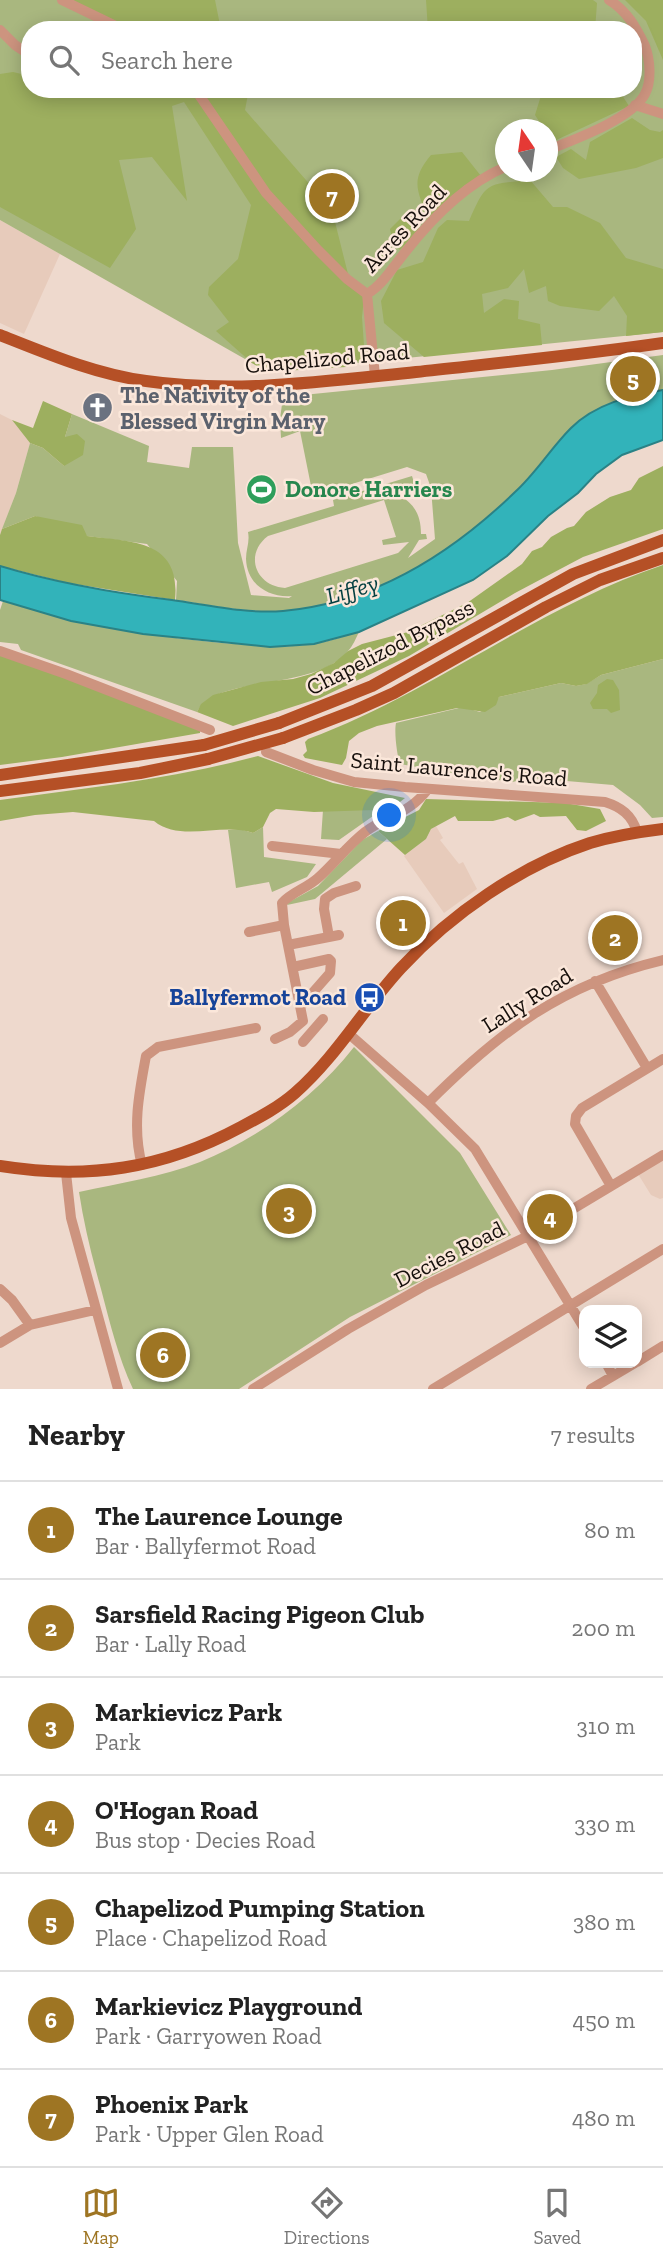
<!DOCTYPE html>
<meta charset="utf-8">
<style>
:root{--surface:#fff;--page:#f2f2f2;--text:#222;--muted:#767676;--line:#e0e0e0;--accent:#9e7523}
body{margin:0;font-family:"Zilla Slab",serif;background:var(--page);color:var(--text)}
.controls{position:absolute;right:21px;bottom:21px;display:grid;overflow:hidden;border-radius:14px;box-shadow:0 4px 18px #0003}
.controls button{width:63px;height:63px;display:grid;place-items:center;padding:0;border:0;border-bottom:2px solid var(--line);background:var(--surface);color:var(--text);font:35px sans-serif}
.compass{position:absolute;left:495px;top:119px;width:63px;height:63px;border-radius:50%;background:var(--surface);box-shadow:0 4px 18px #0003;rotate:347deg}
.you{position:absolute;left:390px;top:816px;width:24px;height:24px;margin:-18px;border:5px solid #fff;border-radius:50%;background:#1a73e8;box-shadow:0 0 0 10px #1a73e833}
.badge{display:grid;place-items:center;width:46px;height:46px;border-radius:50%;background:var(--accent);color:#fff;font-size:23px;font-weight:700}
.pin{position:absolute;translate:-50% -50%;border:4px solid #fff;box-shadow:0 2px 7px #0006}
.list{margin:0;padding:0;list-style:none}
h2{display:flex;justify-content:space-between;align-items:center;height:91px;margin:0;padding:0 28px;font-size:30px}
h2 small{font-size:23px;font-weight:400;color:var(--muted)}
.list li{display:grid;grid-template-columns:46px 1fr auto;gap:21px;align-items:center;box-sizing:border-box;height:98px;padding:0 28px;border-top:2px solid var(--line)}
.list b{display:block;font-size:26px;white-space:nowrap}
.list p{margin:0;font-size:23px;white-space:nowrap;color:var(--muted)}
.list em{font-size:23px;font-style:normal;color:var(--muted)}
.icon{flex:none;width:38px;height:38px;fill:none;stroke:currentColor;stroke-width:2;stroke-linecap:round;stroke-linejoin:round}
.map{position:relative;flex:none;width:663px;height:1389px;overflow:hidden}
.search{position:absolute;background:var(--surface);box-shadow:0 4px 18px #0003;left:21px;right:21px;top:21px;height:77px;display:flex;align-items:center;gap:18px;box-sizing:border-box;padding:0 24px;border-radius:28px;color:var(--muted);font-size:26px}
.sheet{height:777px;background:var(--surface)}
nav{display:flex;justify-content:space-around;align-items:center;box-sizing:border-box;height:98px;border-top:2px solid var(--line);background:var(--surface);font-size:19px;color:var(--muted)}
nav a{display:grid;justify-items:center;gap:4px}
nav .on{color:var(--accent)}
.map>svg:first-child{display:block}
</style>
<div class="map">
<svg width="663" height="1389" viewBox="0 0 663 1389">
<rect width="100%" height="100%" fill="#eed9cd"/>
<path fill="#e7cbbb" d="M 0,220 L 60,254 L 24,334 L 0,323 Z
M 0,414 L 12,420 L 30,443 L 16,493 L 0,535 Z
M 436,826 L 443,838 L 440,840 L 459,864 L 463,862 L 477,889 L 444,913 L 404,856 L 426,839 L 431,829 Z
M 663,1159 L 663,1198 L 660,1199 L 651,1195 L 638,1174 Z"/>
<path fill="#a9b77f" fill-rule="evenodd" d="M 0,0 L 663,0 L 663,332 L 268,372 L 0,220 ZM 30,30 L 633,30 L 633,89 L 30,89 ZM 505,130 L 548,130 L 548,172 L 505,172 Z
M 663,355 L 663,390 C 630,396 595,404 571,428 C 552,447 537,470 519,489 C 458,552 371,606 282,611 C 247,613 210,605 176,600 L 177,581 L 147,544 L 87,536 L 35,516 L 2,529 L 16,493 L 30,443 L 43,448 L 64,466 L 65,437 L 72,414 L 149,446 L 147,462 L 189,468 L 192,447 L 233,447 L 238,543 L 251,595 L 289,598 L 292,596 C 269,598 247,585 246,559 C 246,549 250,542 248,532 L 334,506 L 333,500 L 412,476 L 416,489 L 399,495 C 415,504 421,516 421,534 L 426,534 L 427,539 L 419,540 L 408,558 L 435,539 L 431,488 L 426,474 L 407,467 L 313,496 L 300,431 L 281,438 L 280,419 L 283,397 L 552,370 ZM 384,500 L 396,537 L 382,540 L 383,545 L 409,542 L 398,553 L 285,588 C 255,586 244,554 268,536 Z
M 3,601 C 77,623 145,636 222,643 C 252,645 283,649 313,644 C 328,642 344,636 359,632 C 356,638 353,646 348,651 C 315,692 215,674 197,712 L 21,650 L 18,644 L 0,642 L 0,610 Z
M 663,659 L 663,817 L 652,818 L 640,805 L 613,785 L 532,778 L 512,782 L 498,780 L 474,769 L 457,774 L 400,764 C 397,755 394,732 396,723 L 463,707 L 480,712 L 496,702 L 499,697 L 561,683 L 576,686 L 586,684 L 601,675 Z
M 323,810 L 374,810 L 373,816 L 339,840 L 321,839 Z
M 263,827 L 264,857 L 316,864 L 307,877 L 272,892 L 269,882 L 236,888 L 228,830 L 240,829 L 253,833 Z
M 378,831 L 387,839 L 315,899 L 287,905 L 289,902 L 318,886 L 362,840 Z
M 354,1047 L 460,1153 L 511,1235 L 350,1317 L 239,1389 L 133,1389 C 118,1357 110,1323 101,1289 C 92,1257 84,1225 79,1192 C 119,1183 162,1177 200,1162 C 259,1138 315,1097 354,1047 Z"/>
<path fill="#9daf5f" d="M 73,0 L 215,0 L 221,30 L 127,30 Z
M 426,0 L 593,0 L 597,3 L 595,30 L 428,30 Z
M 625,0 L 663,0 L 663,60 L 646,21 Z
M 13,72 L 30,76 L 30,89 L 249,89 L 245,110 L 332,210 L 351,286 L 364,298 L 362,317 L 365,360 L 349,362 L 346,367 L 268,372 L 252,363 L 216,331 L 229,322 L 208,295 L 209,287 L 238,259 L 251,205 L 184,102 L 172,106 L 187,201 L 152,157 L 119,160 L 136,229 L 110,268 L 0,207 L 0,74 Z
M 543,89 L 618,89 L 629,106 L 552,142 L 548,135 L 548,130 L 544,129 L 535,115 Z
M 632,118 L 650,130 L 660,132 L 663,130 L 663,158 L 636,168 L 579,179 L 563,168 L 556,157 L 571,149 L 586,160 L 590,142 Z
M 462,152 L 481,176 L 464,186 L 428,218 C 417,190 410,180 431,155 Z
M 530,180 L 553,207 L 567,207 L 600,223 L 626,258 L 663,269 L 663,332 L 626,336 L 627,316 L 614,296 L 599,311 L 560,306 L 548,301 L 546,286 L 529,293 L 524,269 L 508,288 L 482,294 L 484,313 L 504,299 L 519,301 L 518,319 L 540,324 L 542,345 L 424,357 L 384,323 L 381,301 L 397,270 L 423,262 L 438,228 L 447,220 L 469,221 C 487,180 487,185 530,180 Z
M 403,216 L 419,229 L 400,250 L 392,239 L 390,229 Z
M 43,401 L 72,414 L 65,437 L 77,434 L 85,441 L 83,455 L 64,466 L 43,448 L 30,443 L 12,420 L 33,428 Z
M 663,466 L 663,529 L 583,557 L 515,593 L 409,656 L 320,698 L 233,726 L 197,712 L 201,704 L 213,695 L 261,682 L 293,679 L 311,674 L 334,663 L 348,651 L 362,644 L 408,632 L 467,603 L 522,564 L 532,551 L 542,547 L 551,537 L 567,528 L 574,526 L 586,512 L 610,497 L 631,490 L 639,478 Z
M 35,516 L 82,525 L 87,536 C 133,542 181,540 175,600 L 68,583 L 0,566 L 0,535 L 2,529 Z
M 663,565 L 663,659 L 601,675 L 587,684 L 576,686 L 561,683 L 499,697 L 496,705 L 485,712 L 457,708 L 377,726 L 359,733 L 349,741 L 346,758 L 342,765 L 305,758 L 303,755 L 307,751 L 305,742 L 308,739 C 433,693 537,607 663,565 Z
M 0,655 L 64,677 L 200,730 L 200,733 L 62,757 L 0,765 Z
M 607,679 L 613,680 L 619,690 L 620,710 L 611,713 L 607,709 L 593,709 L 590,703 L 597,693 L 598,685 Z
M 258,756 L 333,783 L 405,798 L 400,802 L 374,810 L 314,812 L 276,809 L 270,813 L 263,827 L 253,833 C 222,822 181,843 154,821 L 73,812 L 35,815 L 0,821 L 0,800 C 87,788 173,779 258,756 Z
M 426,799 L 565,803 L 600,809 L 606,821 L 586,831 L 577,830 L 566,816 L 540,817 L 534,814 L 515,821 L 508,817 L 493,821 L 458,821 L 455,816 L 431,829 L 426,839 L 405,855 L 378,831 L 419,810 Z"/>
<path fill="#32b3ba" stroke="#2a8286" stroke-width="2" d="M 663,390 L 663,440 L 622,455 L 596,474 L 578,493 L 548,516 L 507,556 L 473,580 L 359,632 L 314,644 L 270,647 L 143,634 L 71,621 L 0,600 L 0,566 C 56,583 114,593 172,600 C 208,605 247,614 283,611 C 373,603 451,554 515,492 C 536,473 551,448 571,428 C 595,404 631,395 663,390 Z"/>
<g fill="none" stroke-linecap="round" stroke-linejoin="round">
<path stroke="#cd947f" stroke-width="10" d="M 62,0 L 124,30
M 0,30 L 15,45 L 30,55
M 195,89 L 266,193 L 318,250 L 347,279 L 367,294
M 635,105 L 663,114
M 548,150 C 573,140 632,119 645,94 C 652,81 650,59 645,46 C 636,27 627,11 609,0
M 367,294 C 383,285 395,264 407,250 C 433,217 466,184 505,167
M 367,294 L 375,376
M 0,651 L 66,674 L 210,730
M 266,752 L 313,770 L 354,782 L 405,787 L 605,802 C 621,807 632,815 637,832
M 272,846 L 341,854
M 249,932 L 284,925
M 329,937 L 324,909 L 325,899 L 334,893 L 356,886
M 288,945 L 339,935
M 293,967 L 329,959 L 331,961 L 330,973 L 301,1006
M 595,981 L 647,1068
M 349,1034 L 428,1103 L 475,1149 L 584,1328
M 275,1039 L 290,1032 L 303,1021 L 284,925 L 282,903 C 292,892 307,888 318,878 C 334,864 348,845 365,832 C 389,814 408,815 428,789
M 303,1042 L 323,1019
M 428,1103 C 500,1031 562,984 663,960
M 142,1165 C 132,1128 139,1093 146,1056 L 158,1047 L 256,1028
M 66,1173 L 71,1218 L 118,1389
M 611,1186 L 575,1124 L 576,1116 L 582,1108 L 663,1059
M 0,1289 L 12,1300 L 30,1325
M 0,1343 L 30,1325 L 95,1310
M 637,1362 L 663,1346
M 606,1363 L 613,1376
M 253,1389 L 348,1329 L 426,1285 L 528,1236 L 663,1155
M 433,1389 L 663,1249
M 591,1389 L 635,1363"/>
<path stroke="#b55026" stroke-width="12" d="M 0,335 C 48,354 95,374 146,381 C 235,394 327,381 416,372 C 498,363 581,355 663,343
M 279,723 L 372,686 L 573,574 L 663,540
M 283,738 L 356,710 L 394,693 L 546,607 L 600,580 L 663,558
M 0,775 L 204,745
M 0,791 L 140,773 L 208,759
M 0,1166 C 87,1180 163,1169 241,1127 C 260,1117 279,1107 295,1093 C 336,1057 364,1008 401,968 C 451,914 520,866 590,843 C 614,836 638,832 663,829"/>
<path stroke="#b55026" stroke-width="12" d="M 204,745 L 279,723
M 208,759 L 283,738"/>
</g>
<defs>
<symbol id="church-disc" viewBox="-11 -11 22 22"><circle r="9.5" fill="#6b7280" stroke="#fbe7da"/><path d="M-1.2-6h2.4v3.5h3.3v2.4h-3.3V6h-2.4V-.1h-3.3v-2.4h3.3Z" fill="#fff"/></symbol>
<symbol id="stadium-disc" viewBox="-11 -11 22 22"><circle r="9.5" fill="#2e9e5b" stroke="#fbe7da"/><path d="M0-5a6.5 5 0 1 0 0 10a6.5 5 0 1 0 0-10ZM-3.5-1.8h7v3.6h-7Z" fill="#fff"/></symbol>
<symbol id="bus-disc" viewBox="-11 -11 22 22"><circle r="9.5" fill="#1a4fb4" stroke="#fbe7da"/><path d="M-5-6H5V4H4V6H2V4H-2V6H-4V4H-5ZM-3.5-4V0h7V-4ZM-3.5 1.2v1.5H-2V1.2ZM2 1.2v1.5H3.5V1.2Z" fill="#fff"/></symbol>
</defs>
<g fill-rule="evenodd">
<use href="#church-disc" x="80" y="390" width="35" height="35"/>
<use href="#stadium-disc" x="244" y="472" width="35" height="35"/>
<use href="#bus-disc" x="352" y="980" width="35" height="35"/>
</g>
<g text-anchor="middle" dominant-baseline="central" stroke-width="5" stroke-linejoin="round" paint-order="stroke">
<g font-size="23" fill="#17100c" stroke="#fbe7da">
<text transform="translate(404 228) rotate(-47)">Acres Road</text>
<text transform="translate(327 358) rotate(-5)">Chapelizod Road</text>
<text transform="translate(390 647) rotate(-27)">Chapelizod Bypass</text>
<text transform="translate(459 769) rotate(5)">Saint Laurence's Road</text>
<text transform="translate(527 1000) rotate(-32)">Lally Road</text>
<text transform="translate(449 1254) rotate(-27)">Decies Road</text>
</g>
<g font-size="23" font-weight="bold" fill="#5b616d" stroke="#fbe7da" text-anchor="start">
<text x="120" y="395">The Nativity of the<tspan x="120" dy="26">Blessed Virgin Mary</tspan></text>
</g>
<g font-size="23" font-weight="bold" fill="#27864d" stroke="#fbe7da" text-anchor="start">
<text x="285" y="489">Donore Harriers</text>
</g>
<g font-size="23" font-weight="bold" fill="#164399" stroke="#fbe7da" text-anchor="end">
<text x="346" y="997">Ballyfermot Road</text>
</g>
<g font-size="24" font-style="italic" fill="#033f41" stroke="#fbe7da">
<text transform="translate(352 589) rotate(-16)">Liffey</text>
</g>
</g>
</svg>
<div class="controls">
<button><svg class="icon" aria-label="layers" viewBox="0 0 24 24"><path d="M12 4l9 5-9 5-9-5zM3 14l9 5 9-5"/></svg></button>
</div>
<svg class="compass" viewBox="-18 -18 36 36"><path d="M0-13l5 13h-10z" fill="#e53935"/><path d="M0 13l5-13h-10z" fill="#767676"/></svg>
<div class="you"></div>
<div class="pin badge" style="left:403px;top:923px">1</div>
<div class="pin badge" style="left:615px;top:938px">2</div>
<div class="pin badge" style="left:289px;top:1211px">3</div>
<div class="pin badge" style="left:550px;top:1217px">4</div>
<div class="pin badge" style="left:633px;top:379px">5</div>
<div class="pin badge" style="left:163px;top:1355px">6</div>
<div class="pin badge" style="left:332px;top:196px">7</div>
<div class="search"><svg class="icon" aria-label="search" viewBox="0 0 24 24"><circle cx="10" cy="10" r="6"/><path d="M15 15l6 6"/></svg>Search here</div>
</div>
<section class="sheet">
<h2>Nearby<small>7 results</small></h2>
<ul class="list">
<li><span class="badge">1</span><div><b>The Laurence Lounge</b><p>Bar · Ballyfermot Road</p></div><em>80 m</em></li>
<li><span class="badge">2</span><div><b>Sarsfield Racing Pigeon Club</b><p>Bar · Lally Road</p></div><em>200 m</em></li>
<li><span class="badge">3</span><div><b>Markievicz Park</b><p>Park</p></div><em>310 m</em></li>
<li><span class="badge">4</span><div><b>O'Hogan Road</b><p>Bus stop · Decies Road</p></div><em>330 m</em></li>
<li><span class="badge">5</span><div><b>Chapelizod Pumping Station</b><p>Place · Chapelizod Road</p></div><em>380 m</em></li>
<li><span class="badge">6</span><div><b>Markievicz Playground</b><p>Park · Garryowen Road</p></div><em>450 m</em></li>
<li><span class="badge">7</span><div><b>Phoenix Park</b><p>Park · Upper Glen Road</p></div><em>480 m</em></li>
</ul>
</section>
<nav>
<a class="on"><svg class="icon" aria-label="map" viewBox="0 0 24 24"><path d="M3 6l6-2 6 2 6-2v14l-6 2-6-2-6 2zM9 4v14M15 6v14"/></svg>Map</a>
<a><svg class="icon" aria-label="directions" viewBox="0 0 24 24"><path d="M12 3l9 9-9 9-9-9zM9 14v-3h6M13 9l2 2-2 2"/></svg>Directions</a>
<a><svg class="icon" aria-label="saved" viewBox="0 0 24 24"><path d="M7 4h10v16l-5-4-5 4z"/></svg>Saved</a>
</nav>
